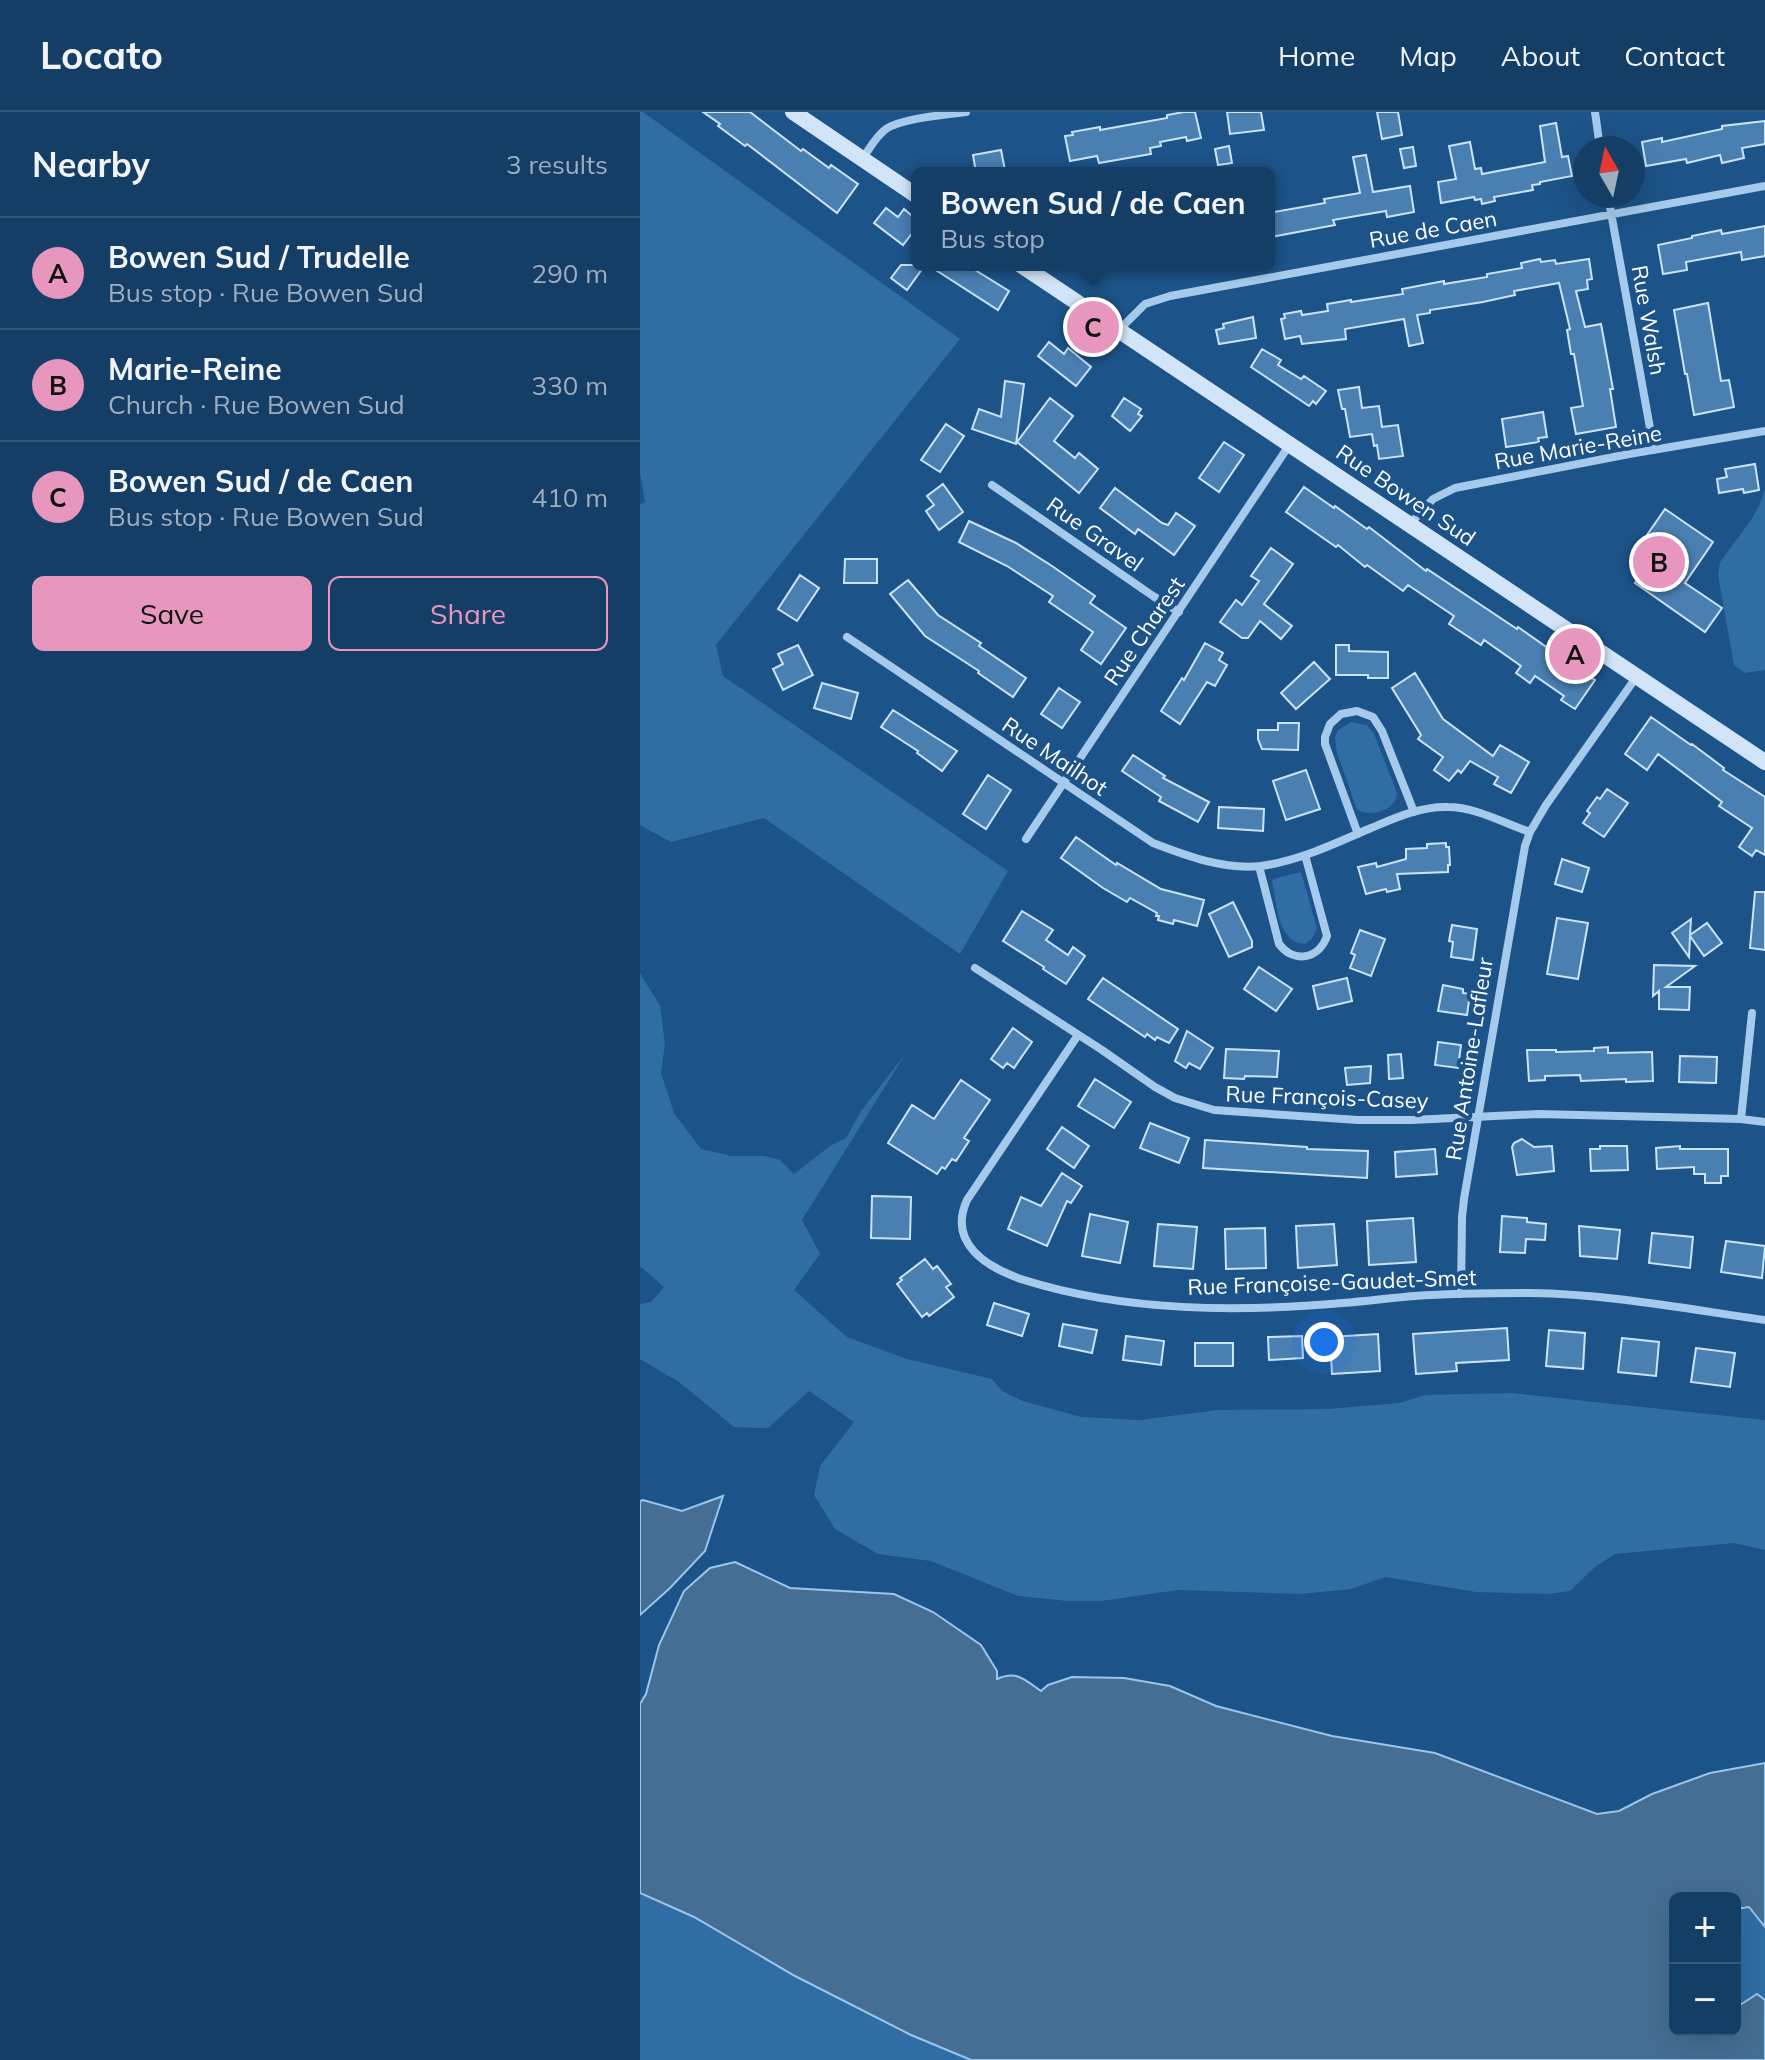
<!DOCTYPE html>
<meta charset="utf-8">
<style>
:root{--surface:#153e66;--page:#1e456c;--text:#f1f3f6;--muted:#9daebf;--line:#34577a;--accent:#e797bd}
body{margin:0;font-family:Mulish,sans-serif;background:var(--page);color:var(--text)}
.controls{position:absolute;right:24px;bottom:24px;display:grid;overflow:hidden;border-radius:12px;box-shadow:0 8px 32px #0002}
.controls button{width:72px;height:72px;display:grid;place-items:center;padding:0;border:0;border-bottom:2px solid var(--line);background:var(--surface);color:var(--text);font:40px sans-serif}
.compass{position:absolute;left:933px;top:24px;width:72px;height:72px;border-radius:50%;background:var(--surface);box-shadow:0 8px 32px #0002;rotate:351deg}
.you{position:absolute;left:684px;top:1230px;width:28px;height:28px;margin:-20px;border:6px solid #fff;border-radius:50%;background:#1a73e8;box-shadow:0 0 0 12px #1a73e833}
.badge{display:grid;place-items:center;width:52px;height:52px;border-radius:50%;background:var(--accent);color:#111;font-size:26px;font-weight:700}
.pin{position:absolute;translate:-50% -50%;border:4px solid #fff;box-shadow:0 2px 8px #0006}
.popup{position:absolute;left:271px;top:55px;width:364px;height:104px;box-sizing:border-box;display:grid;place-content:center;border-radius:12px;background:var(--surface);filter:drop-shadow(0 2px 6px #0005);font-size:26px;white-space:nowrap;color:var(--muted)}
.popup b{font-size:30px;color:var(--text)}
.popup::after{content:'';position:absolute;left:50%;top:100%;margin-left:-16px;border:16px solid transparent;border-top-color:var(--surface)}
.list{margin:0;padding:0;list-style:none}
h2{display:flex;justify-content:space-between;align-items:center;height:104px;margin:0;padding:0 32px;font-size:34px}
h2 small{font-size:26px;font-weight:400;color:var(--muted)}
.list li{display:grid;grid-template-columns:52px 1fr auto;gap:24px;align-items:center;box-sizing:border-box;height:112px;padding:0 32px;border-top:2px solid var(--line)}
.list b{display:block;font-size:30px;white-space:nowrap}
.list p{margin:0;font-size:26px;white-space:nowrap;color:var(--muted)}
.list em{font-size:26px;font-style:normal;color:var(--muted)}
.actions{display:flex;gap:16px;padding:24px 32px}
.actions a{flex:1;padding:18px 0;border:2px solid var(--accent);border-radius:12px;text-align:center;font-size:28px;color:var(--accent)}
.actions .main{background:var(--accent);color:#111}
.map{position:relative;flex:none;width:1125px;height:1948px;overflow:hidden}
header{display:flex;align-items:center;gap:48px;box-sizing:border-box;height:112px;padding:0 40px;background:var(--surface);border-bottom:2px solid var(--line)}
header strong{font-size:38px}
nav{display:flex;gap:44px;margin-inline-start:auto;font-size:28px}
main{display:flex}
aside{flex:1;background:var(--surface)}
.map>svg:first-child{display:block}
</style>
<header>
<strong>Locato</strong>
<nav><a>Home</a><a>Map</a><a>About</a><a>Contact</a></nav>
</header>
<main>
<aside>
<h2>Nearby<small>3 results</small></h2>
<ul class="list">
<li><span class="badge">A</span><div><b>Bowen Sud / Trudelle</b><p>Bus stop · Rue Bowen Sud</p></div><em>290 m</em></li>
<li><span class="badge">B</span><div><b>Marie-Reine</b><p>Church · Rue Bowen Sud</p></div><em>330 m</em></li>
<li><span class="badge">C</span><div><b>Bowen Sud / de Caen</b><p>Bus stop · Rue Bowen Sud</p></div><em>410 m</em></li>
</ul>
<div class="actions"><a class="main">Save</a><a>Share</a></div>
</aside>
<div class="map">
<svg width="1125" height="1948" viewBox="0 0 1125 1948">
<rect width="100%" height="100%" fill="#1c5388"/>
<path fill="#306da5" d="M 0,0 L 3,0 L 320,227 L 76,533 L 83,564 L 368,759 L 320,842 L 124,706 L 31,730 L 0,713 L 0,392 L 5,390 L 0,361 Z
M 1125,377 L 1125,558 L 1105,561 L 1094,553 L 1078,463 L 1080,450 L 1111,408 L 1120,392 Z
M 711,610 L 727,613 L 734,622 L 757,681 C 756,699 731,705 717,698 L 697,641 L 695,625 L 698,618 Z
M 661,760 L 677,816 L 672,827 L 665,832 C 637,831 637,791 632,770 L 633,767 Z
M 0,861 L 20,894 L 25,932 L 21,961 L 34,1001 L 61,1037 L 91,1044 L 124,1044 L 140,1048 L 154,1062 L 190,1034 L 206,1026 L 221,999 L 266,941 L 162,1108 L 180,1142 L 154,1178 L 207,1225 L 267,1247 L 352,1267 L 362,1279 L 383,1289 L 441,1305 L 499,1308 L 578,1298 L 688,1297 L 759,1291 L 785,1283 L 871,1281 L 1125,1308 L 1125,1438 L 1094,1431 L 975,1442 L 955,1455 L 930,1479 L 908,1482 L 836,1480 L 745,1465 L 711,1477 L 660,1482 L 538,1478 L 461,1489 L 428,1489 L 378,1484 L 291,1449 L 238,1442 L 195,1417 L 174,1383 L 180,1354 L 214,1310 L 169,1279 L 128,1316 L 94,1315 L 39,1270 L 0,1247 L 0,1192 L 11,1190 L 24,1175 L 0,1154 Z
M 0,1781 L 54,1805 L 155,1864 L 271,1923 L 331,1948 L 0,1948 Z
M 1109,1795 L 1125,1815 L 1125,1888 L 1117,1882 L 1099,1893 L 1095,1891 L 1095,1797 Z"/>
<path fill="#466d93" stroke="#99c6ed" stroke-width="2" d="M 83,1384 L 65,1439 L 30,1476 L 0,1503 L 0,1389 L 3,1388 L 42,1399 Z
M 95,1450 L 150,1476 L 254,1482 L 293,1500 L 341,1533 L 357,1559 L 357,1567 C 377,1558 385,1568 401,1579 L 408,1573 L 432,1565 L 484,1566 L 530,1574 L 576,1594 L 692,1624 L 795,1641 L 957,1702 L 979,1699 L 1012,1682 L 1070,1661 L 1125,1651 L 1125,1815 L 1109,1795 L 1095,1797 L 1095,1786 L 1035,1786 L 1035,1918 L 1095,1918 L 1095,1891 L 1100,1893 L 1117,1882 L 1125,1888 L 1125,1948 L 331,1948 L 271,1923 L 155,1864 L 54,1805 L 0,1781 L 0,1592 L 6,1582 L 19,1533 L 44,1479 L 70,1456 Z"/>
<path fill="#4a7fb2" stroke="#cbe3f8" stroke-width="2" d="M 63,0 L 110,0 L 161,39 L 163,37 L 189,56 L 191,53 L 218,72 L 197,101 L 107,32 L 105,34 L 78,14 L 80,12 Z
M 544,0 L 555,0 L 561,26 L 547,29 L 546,25 L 520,30 L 521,34 L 510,36 L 511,42 L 459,51 L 457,44 L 430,49 L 425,24 L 433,23 L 432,20 L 460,15 L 460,18 L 527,6 L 527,3 Z
M 587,0 L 621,0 L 624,18 L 590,22 Z
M 737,0 L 758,0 L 762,23 L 742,27 Z
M 1125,9 L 1125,32 L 1102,36 L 1104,46 L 1082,51 L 1080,43 L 1047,51 L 1046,47 L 1006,54 L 1002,30 L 1022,26 L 1022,30 L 1082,17 L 1082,14 Z
M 916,11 L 922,45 L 928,44 L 932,64 L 900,70 L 900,72 L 892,73 L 893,78 L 854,85 L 855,89 L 842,92 L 841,87 L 835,88 L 834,85 L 801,91 L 798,70 L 816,67 L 809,34 L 830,30 L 835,57 L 841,56 L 842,62 L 905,50 L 900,14 Z
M 589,34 L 592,51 L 578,53 L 575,37 Z
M 773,35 L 776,54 L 764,56 L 760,37 Z
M 361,38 L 365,58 L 336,61 L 333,43 Z
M 726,43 L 733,80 L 770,74 L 774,100 L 747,105 L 746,99 L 693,108 L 695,113 L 631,125 L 629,101 L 685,91 L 684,87 L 720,81 L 713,45 Z
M 246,96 L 258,105 L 264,97 L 277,108 L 277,115 L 263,133 L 234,111 Z
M 1125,114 L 1125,144 L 1102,148 L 1101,140 L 1046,150 L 1047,158 L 1023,162 L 1018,133 L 1052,126 L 1052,124 L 1081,118 L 1082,122 Z
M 900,147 L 901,150 L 915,148 L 916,152 L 949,147 L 952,167 L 947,168 L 948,177 L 936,179 L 945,215 L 961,212 L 973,277 L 970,277 L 976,315 L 936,322 L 931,296 L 943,294 L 934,242 L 931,242 L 927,218 L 930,217 L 919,171 L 874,179 L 875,183 L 843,190 L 790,198 L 790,201 L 777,203 L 783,231 L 769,234 L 764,207 L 705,217 L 706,227 L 662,232 L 660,224 L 645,227 L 641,207 L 645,206 L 644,202 L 661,199 L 662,203 L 688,199 L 687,192 L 711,188 L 711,190 L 763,182 L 762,177 L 804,169 L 804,172 L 847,165 L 847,162 L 882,156 L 881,151 Z
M 261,153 L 285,153 L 267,178 L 251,166 Z
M 288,153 L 327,153 L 369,179 L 358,198 Z
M 1068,191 L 1081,269 L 1089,268 L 1094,295 L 1054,303 L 1047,262 L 1045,262 L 1034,198 Z
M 613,205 L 616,226 L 579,232 L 576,218 L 584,216 L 583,212 Z
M 409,230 L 424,242 L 428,236 L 451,255 L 436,274 L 398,244 Z
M 622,237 L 641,248 L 638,253 L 661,267 L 664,264 L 686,279 L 676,292 L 673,289 L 669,294 L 611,255 Z
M 365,269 L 384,272 L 376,332 L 332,317 L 339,297 L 361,305 Z
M 719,275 L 722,296 L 739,294 L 742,315 L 758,313 L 763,344 L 739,347 L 737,333 L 734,334 L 732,322 L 710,325 L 705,297 L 702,297 L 698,278 Z
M 410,286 L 433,304 L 414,329 L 435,346 L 439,341 L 458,357 L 439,381 L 377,330 Z
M 484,286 L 501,297 L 498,302 L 502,304 L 490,319 L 472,304 Z
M 903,300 L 907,325 L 898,326 L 899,330 L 866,335 L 862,307 Z
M 306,312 L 324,324 L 300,360 L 281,348 Z
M 584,330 L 604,343 L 579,380 L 559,366 Z
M 1115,352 L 1119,378 L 1104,381 L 1103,377 L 1079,381 L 1077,367 L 1087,365 L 1085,357 Z
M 303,372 L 323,400 L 299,418 L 286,399 L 294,393 L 287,384 Z
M 664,375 L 694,396 L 695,394 L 727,417 L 729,415 L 786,459 L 787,457 L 877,517 L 878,515 L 912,539 L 909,543 L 934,559 L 936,556 L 955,568 L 935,597 L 921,588 L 924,584 L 895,564 L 890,571 L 876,561 L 881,554 L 844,528 L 841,533 L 809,512 L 814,504 L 768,473 L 763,479 L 727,453 L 725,455 L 698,433 L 696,435 L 646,400 Z
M 475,376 L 522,411 L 528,413 L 536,401 L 555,414 L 534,443 L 498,417 L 495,422 L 460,396 Z
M 1025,397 L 1073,430 L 1045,471 L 1082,496 L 1065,520 L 995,471 L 1003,460 L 999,456 L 1017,429 L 1007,423 Z
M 329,409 L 376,431 L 412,454 L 455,484 L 450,491 L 486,516 L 461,552 L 441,538 L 453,520 L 409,490 L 413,484 L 367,454 L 319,430 Z
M 631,436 L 653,452 L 624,492 L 652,514 L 641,527 L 620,509 L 608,526 L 602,526 L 580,510 L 596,488 L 602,493 L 619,469 L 611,464 Z
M 205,447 L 237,447 L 237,471 L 204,471 Z
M 160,463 L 179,476 L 157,509 L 138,497 Z
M 268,468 L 298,503 L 341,531 L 339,534 L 386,566 L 373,585 L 338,561 L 339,559 L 285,524 L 250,482 Z
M 565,531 L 583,541 L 579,548 L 587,553 L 575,574 L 567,570 L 540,612 L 521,599 L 542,566 L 544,568 Z
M 158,533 L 173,563 L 143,578 L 133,557 L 143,552 L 138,542 Z
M 696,533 L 709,533 L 709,539 L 748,540 L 748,566 L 728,566 L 728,563 L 696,563 Z
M 674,550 L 690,567 L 656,597 L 641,581 Z
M 775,561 L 803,607 L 853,644 L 860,633 L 889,650 L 871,681 L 854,672 L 858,665 L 830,649 L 821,661 L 818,658 L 809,669 L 794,658 L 803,645 L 778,627 L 781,623 L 752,576 Z
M 182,571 L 218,581 L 211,607 L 174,596 Z
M 419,576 L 440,590 L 422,616 L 401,602 Z
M 253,598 L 317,639 L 302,659 L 277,641 L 278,639 L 241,615 Z
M 1011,605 L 1051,633 L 1052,632 L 1084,656 L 1083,658 L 1125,685 L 1125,743 L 1116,738 L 1112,744 L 1099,735 L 1112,716 L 1079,694 L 1082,690 L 1018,642 L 1007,658 L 985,642 Z
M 638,611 L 659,611 L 658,638 L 622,637 L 618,627 L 618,618 L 638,618 Z
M 493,643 L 525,664 L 523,666 L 569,690 L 558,710 L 519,689 L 521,685 L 482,659 Z
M 666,658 L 680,697 L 646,708 L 633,669 Z
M 348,663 L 371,678 L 346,717 L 323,702 Z
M 967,677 L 988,691 L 964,725 L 943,711 L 950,701 L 947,699 L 957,685 L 960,687 Z
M 579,695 L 624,697 L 623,719 L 578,716 Z
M 436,725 L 476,753 L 477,751 L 521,777 L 564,788 L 557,814 L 534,808 L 533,812 L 518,808 L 519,804 L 516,804 L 517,801 L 490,786 L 487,790 L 463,776 L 421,746 Z
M 806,731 L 806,735 L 809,735 L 810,753 L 808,753 L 808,760 L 757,762 L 760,777 L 747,780 L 746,777 L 726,782 L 718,755 L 736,751 L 737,755 L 766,747 L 766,737 L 787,736 L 787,732 Z
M 922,747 L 949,756 L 942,780 L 915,772 Z
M 1115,780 L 1125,780 L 1125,838 L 1110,836 Z
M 593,790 L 612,829 L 612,835 L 589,845 L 569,802 Z
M 382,799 L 413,818 L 406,828 L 428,843 L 433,835 L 445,844 L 426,872 L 403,857 L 404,855 L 363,829 Z
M 917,806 L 948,811 L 938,867 L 907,862 Z
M 1051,807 L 1050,823 L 1067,811 L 1082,831 L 1064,844 L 1050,824 L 1049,845 L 1032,821 Z
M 812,813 L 837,817 L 833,848 L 811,845 L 813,830 L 809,829 Z
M 720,818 L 745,827 L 731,864 L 710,856 L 715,843 L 711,841 Z
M 1014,853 L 1055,854 L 1026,875 L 1050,875 L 1049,898 L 1019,897 L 1019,879 L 1013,884 Z
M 619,855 L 652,877 L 636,899 L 604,877 Z
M 463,866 L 538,917 L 529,931 L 517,925 L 515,928 L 507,922 L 505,925 L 448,887 Z
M 707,866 L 712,889 L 678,897 L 673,874 Z
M 803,873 L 823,877 L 823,881 L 830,882 L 827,903 L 798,899 Z
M 373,916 L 392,930 L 374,956 L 367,951 L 363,956 L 351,947 Z
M 547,919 L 573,936 L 560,957 L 549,951 L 546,956 L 535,949 Z
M 798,930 L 821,933 L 818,956 L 795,953 Z
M 968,935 L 968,941 L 1012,940 L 1013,969 L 986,970 L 986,967 L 941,969 L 940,963 L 905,964 L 905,968 L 889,969 L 887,938 L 916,938 L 916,940 L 954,939 L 954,936 Z
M 586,937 L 639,939 L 637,965 L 605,964 L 604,967 L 584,966 Z
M 761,942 L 763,966 L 749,967 L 748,943 Z
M 1040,944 L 1077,945 L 1076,971 L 1039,970 Z
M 731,954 L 730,971 L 707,973 L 705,956 Z
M 455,967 L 491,990 L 474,1016 L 438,994 Z
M 321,968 L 350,988 L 324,1026 L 329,1029 L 316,1049 L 312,1047 L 305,1057 L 302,1055 L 297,1062 L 248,1031 L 272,993 L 294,1007 Z
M 510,1011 L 549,1026 L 539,1051 L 500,1036 Z
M 422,1015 L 449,1034 L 434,1056 L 407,1037 Z
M 882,1027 L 894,1035 L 912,1034 L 914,1059 L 877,1063 L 872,1035 L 874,1031 Z
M 565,1028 L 667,1035 L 667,1037 L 728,1039 L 727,1066 L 563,1056 Z
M 960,1034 L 987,1034 L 988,1058 L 951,1059 L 950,1037 L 960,1037 Z
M 1040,1034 L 1040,1037 L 1088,1037 L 1088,1064 L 1081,1064 L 1081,1071 L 1065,1071 L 1065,1062 L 1054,1062 L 1054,1055 L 1017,1057 L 1016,1036 Z
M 795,1037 L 797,1062 L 756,1065 L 755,1040 Z
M 422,1061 L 442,1074 L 431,1091 L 427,1089 L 407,1134 L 368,1117 L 381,1085 L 401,1094 Z
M 232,1084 L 271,1085 L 270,1127 L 231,1126 Z
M 450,1102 L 488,1110 L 480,1151 L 442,1144 Z
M 862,1104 L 887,1106 L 887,1110 L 906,1112 L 905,1128 L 886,1127 L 885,1141 L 860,1140 Z
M 773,1106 L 776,1150 L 729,1153 L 727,1109 Z
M 518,1112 L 557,1115 L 553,1157 L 514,1154 Z
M 694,1112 L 697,1153 L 658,1156 L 656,1114 Z
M 939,1114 L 980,1118 L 977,1147 L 940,1144 Z
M 625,1116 L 626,1156 L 586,1157 L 585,1117 Z
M 1012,1121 L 1053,1125 L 1050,1156 L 1009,1151 Z
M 1086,1129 L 1125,1134 L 1122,1166 L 1081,1160 Z
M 285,1147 L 293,1157 L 297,1154 L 311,1172 L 306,1175 L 314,1185 L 289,1204 L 287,1201 L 282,1205 L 257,1172 L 262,1168 L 260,1166 Z
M 354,1191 L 389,1202 L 382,1224 L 347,1213 Z
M 423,1212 L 457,1218 L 452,1241 L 419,1234 Z
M 867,1216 L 869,1248 L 816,1251 L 817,1259 L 776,1262 L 773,1222 Z
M 909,1218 L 945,1221 L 943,1257 L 906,1254 Z
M 738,1222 L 740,1259 L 692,1262 L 690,1225 Z
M 486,1224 L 524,1229 L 521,1253 L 483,1248 Z
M 662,1224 L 663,1246 L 629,1248 L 628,1225 Z
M 982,1226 L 1019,1230 L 1016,1264 L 978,1260 Z
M 555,1231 L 593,1231 L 593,1254 L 555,1254 Z
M 1056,1236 L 1095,1241 L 1090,1275 L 1051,1270 Z"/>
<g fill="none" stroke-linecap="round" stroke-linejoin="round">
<path stroke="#a6caeb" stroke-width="8" d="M 955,0 L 960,36
M 223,46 C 230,36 236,24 246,17 C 262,6 306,3 326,0
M 968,84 L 1014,338
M 479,218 L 505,192 L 530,184 L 1125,74
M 352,373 L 513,484 L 539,500
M 770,412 L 793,387 L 815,376 L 989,342 L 1125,319
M 207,525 L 513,731 C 547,744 584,758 621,754 C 659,749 696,731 731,716 C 755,706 781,694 808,695 C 835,695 864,711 890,720
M 718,722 L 685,632 L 685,625 L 690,612 L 701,602 L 717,599 L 733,605 L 742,619 L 774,700
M 386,727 L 650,332
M 619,754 L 639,832 C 654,852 679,847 687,824 L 665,743
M 335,856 L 462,938 L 515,975 L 535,986 L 574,998 L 718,1008 L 772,1008 L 898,1002 L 1101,1007 L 1125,1010
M 438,923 L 327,1088 C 307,1132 348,1156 384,1168 C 486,1200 598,1200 703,1191 C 727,1189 751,1186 775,1184 C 814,1181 852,1181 890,1181 C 969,1182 1047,1197 1125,1208
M 1101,1007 L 1112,901
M 821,1182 L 822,1105 L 824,1087 L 885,734 L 890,720 L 906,693 L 997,564"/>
<path stroke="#d2e5f8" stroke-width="16" d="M 153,0 L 277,84
M 381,153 L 1125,650"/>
</g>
<g text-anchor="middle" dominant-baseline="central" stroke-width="8" stroke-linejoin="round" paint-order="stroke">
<g font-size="22" fill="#fff" stroke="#1c5388">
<text transform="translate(793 117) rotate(-10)">Rue de Caen</text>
<text transform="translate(1009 208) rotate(80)">Rue Walsh</text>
<text transform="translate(938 335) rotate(-10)">Rue Marie-Reine</text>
<text transform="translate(766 383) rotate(34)">Rue Bowen Sud</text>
<text transform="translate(455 422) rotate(35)">Rue Gravel</text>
<text transform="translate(504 519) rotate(-56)">Rue Charest</text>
<text transform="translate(415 644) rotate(34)">Rue Mailhot</text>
<text transform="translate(829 947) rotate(-81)">Rue Antoine-Lafleur</text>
<text transform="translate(687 985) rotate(2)">Rue François-Casey</text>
<text transform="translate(692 1170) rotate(-2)">Rue Françoise-Gaudet-Smet</text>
</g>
</g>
</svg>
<div class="controls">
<button>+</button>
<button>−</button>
</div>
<svg class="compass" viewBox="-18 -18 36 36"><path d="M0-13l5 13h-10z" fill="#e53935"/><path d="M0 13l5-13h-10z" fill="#9daebf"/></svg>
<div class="you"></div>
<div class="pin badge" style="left:935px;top:542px">A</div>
<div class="pin badge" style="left:1019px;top:450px">B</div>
<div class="pin badge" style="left:453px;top:215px">C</div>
<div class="popup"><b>Bowen Sud / de Caen</b>Bus stop</div>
</div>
</main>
